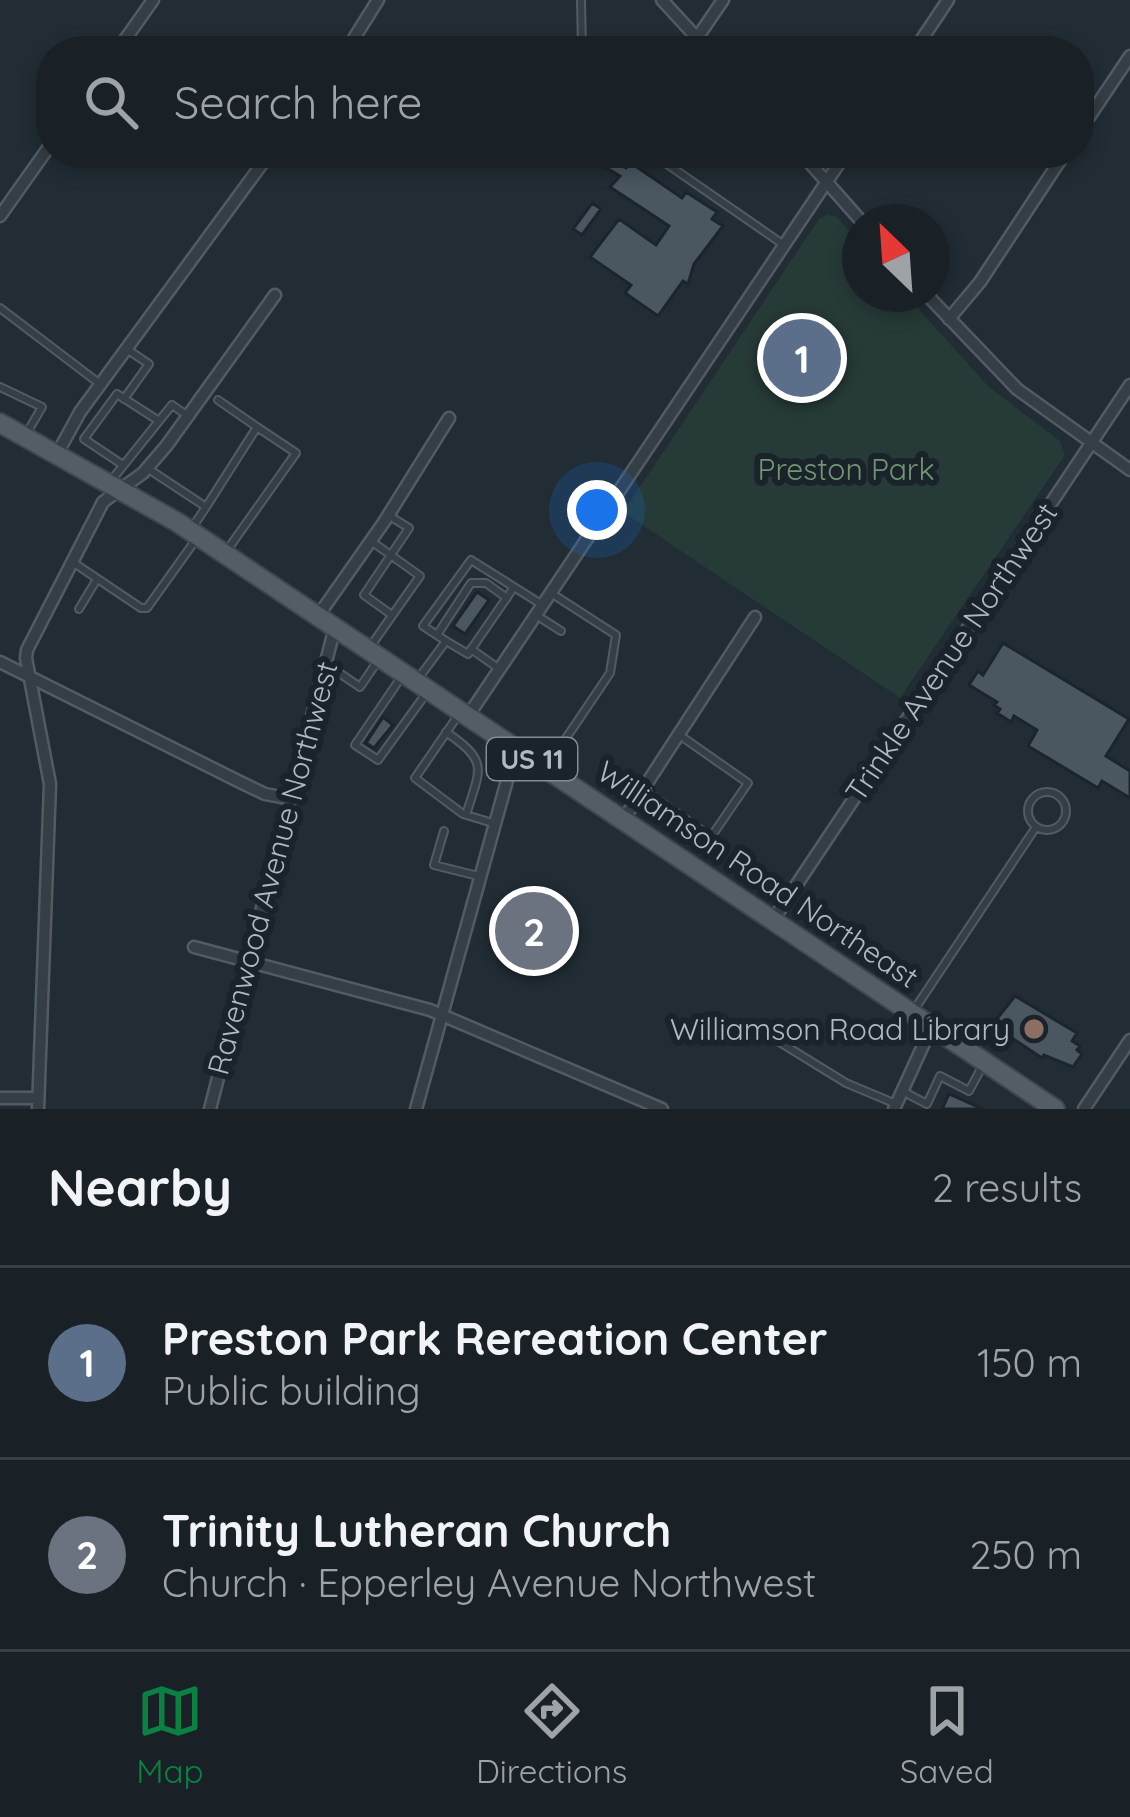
<!DOCTYPE html>
<meta charset="utf-8">
<style>
:root{--surface:#192127;--page:#262e33;--text:#f1f3f6;--muted:#9fa3a7;--line:#373e44;--accent:#0b8043}
body{margin:0;font-family:Quicksand,sans-serif;background:var(--page);color:var(--text)}
.compass{position:absolute;left:842px;top:204px;width:108px;height:108px;border-radius:50%;background:var(--surface);box-shadow:0 6px 18px #0003;rotate:335deg}
.you{position:absolute;left:597px;top:510px;width:42px;height:42px;margin:-30px;border:9px solid #fff;border-radius:50%;background:#1a73e8;box-shadow:0 0 0 18px #1a73e833}
.badge{display:grid;place-items:center;width:78px;height:78px;border-radius:50%;background:var(--accent);color:#fff;font-size:39px;font-weight:700}
.pin{position:absolute;translate:-50% -50%;border:6px solid #fff;box-shadow:0 3px 12px #0006}
.list{margin:0;padding:0;list-style:none}
h2{display:flex;justify-content:space-between;align-items:center;height:156px;margin:0;padding:0 48px;font-size:51px}
h2 small{font-size:39px;font-weight:400;color:var(--muted)}
.list li{display:grid;grid-template-columns:78px 1fr auto;gap:36px;align-items:center;box-sizing:border-box;height:192px;padding:0 48px;border-top:3px solid var(--line)}
.list b{display:block;font-size:45px;white-space:nowrap}
.list p{margin:0;font-size:39px;white-space:nowrap;color:var(--muted)}
.list em{font-size:39px;font-style:normal;color:var(--muted)}
.icon{flex:none;width:66px;height:66px;fill:none;stroke:currentColor;stroke-width:2;stroke-linecap:round;stroke-linejoin:round}
.map{position:relative;flex:none;width:1130px;height:1109px;overflow:hidden}
.search{position:absolute;background:var(--surface);box-shadow:0 6px 18px #0003;left:36px;right:36px;top:36px;height:132px;display:flex;align-items:center;gap:30px;box-sizing:border-box;padding:0 42px;border-radius:48px;color:var(--muted);font-size:45px}
.sheet{height:540px;background:var(--surface)}
nav{display:flex;justify-content:space-around;align-items:center;box-sizing:border-box;height:168px;border-top:3px solid var(--line);background:var(--surface);font-size:33px;color:var(--muted)}
nav a{display:grid;justify-items:center;gap:6px}
nav .on{color:var(--accent)}
.map>svg:first-child{display:block}
</style>
<div class="map">
<svg width="1130" height="1109" viewBox="0 0 1130 1109">
<rect width="100%" height="100%" fill="#212c34"/>
<path fill="#263a37" d="M 828,214 L 837,217 L 860,243 L 860,294 L 905,294 L 988,386 L 1060,441 L 1065,455 L 900,698 L 623,512 L 819,219 Z"/>
<path fill="#4a5660" stroke="#1c242c" stroke-width="3" d="M 600,153 L 626,168 L 631,163 L 682,198 L 686,192 L 717,212 L 712,219 L 723,226 L 694,264 L 688,284 L 683,281 L 658,316 L 625,293 L 631,285 L 590,257 L 619,219 L 656,245 L 669,226 L 610,187 L 620,176 L 595,161 Z
M 592,203 L 601,209 L 582,235 L 573,229 Z
M 799,337 L 833,360 L 823,375 L 807,364 L 796,380 L 788,374 L 791,370 L 771,357 L 783,340 L 790,345 Z
M 477,592 L 489,600 L 465,634 L 453,626 Z
M 1003,643 L 1129,719 L 1106,756 L 1130,771 L 1130,798 L 1102,781 L 1098,788 L 1028,746 L 1037,730 L 1014,716 L 1011,722 L 997,713 L 1000,709 L 994,705 L 997,702 L 969,685 L 978,671 L 983,675 Z
M 383,717 L 393,725 L 374,748 L 366,743 Z
M 1015,996 L 1077,1033 L 1072,1041 L 1080,1046 L 1077,1050 L 1082,1054 L 1073,1067 L 1044,1055 L 1042,1058 L 992,1025 Z
M 949,1094 L 983,1109 L 942,1109 Z"/>
<g fill="none" stroke-linecap="round" stroke-linejoin="round">
<defs>
<path id="service" d="M 581,0 L 582,51
M 651,153 L 784,245
M 0,308 L 100,384
M 0,387 L 42,407 L 28,431
M 124,399 L 149,364 L 128,350
M 159,421 L 172,405 L 188,416
M 147,468 L 206,507 L 257,427 L 218,400
M 110,482 L 159,421 L 117,394 L 84,439 L 123,465
M 388,515 L 409,528 L 364,595 L 392,615
M 192,528 L 206,507
M 228,549 L 296,453 L 257,427
M 74,563 L 141,608 L 147,608 L 197,538
M 79,609 L 97,579
M 536,615 L 561,631
M 437,635 L 471,583 L 486,583 L 507,598
M 446,641 L 468,654 L 514,587
M 370,647 L 420,576 L 371,541
M 471,649 L 498,668
M 326,664 L 360,687 L 379,659
M 402,676 L 355,745 L 378,760 L 425,695
M 418,679 L 446,641 L 423,626 L 471,560 L 541,604
M 459,714 L 415,778 L 463,814 L 496,824
M 446,732 C 490,762 480,769 466,815
M 548,765 L 610,673 L 616,635 L 551,593
M 644,790 L 711,837 L 748,783 L 678,734
M1028 811a19 19 0 1 1 38 0a19 19 0 1 1-38 0Z
M 444,831 L 434,865 L 478,876
M 914,1010 L 1036,827
M 768,1035 L 846,1083 L 896,1104
M 902,1091 L 927,1104 L 940,1076 L 969,1091 L 984,1063"/>
<path id="minor" d="M 662,0 L 709,51
M 697,38 L 723,0
M 117,51 L 153,0
M 346,51 L 378,0
M 914,51 L 948,0
M 1079,132 L 1130,56
M 801,153 L 862,222
M 0,216 L 51,144
M 926,294 L 1017,389 L 1130,470
M 949,319 L 980,282 L 1065,153
M 57,454 L 80,412 L 270,153
M 318,616 L 384,522 L 449,418
M 0,662 L 240,782 L 265,794 L 292,799
M 468,716 L 846,153
M 623,820 L 755,617
M 773,920 L 1130,385
M 194,947 L 430,1010 L 662,1109
M 0,1098 L 38,1098
M 38,1109 L 50,784 L 26,658 L 27,650 L 103,502 L 143,473 L 167,445 L 275,295
M 210,1109 L 335,627
M 416,1109 L 516,748
M 894,1109 L 932,1026
M 1084,1109 L 1130,1040"/>
<path id="primary" d="M 0,423 L 177,522 L 1055,1109"/>
</defs>
<use href="#service" stroke="#525b63" stroke-width="10"/>
<use href="#minor" stroke="#525b63" stroke-width="15"/>
<use href="#primary" stroke="#3e464f" stroke-width="22"/>
<use href="#service" stroke="#353d45" stroke-width="6"/>
<use href="#minor" stroke="#353d45" stroke-width="10"/>
<use href="#primary" stroke="#535d65" stroke-width="18"/>
</g>
<circle fill="#8d6e63" stroke="#1a222a" stroke-width="4.5" cx="1034" cy="1029" r="12"/>
<g text-anchor="middle" dominant-baseline="central" stroke-width="12" stroke-linejoin="round" paint-order="stroke">
<rect fill="#1a222a" stroke="#828c94" stroke-width="3" x="487" y="738" width="90" height="42" rx="9"/>
<g font-size="27" font-weight="bold" fill="#afb9c2">
<text x="532" y="759">US 11</text>
</g>
<g font-size="30" fill="#709674" stroke="#1a222a">
<text x="846" y="469">Preston Park</text>
</g>
<g font-size="30" fill="#afb9c2" stroke="#1a222a">
<text transform="translate(951 652) rotate(-56)">Trinkle Avenue Northwest</text>
<text transform="translate(272 868) rotate(-75)">Ravenwood Avenue Northwest</text>
<text transform="translate(758 874) rotate(34)">Williamson Road Northeast</text>
</g>
<g font-size="30" fill="#afb9c2" stroke="#1a222a" text-anchor="end">
<text x="1010" y="1029">Williamson Road Library</text>
</g>
</g>
</svg>
<svg class="compass" viewBox="-18 -18 36 36"><path d="M0-13l5 13h-10z" fill="#e53935"/><path d="M0 13l5-13h-10z" fill="#9fa3a7"/></svg>
<div class="you"></div>
<div class="pin badge" style="left:802px;top:358px;background:#5c6f8a">1</div>
<div class="pin badge" style="left:534px;top:931px;background:#6b7280">2</div>
<div class="search"><svg class="icon" aria-label="search" viewBox="0 0 24 24"><circle cx="10" cy="10" r="6"/><path d="M15 15l6 6"/></svg>Search here</div>
</div>
<section class="sheet">
<h2>Nearby<small>2 results</small></h2>
<ul class="list">
<li><span class="badge" style="background:#5c6f8a">1</span><div><b>Preston Park Rereation Center</b><p>Public building</p></div><em>150 m</em></li>
<li><span class="badge" style="background:#6b7280">2</span><div><b>Trinity Lutheran Church</b><p>Church · Epperley Avenue Northwest</p></div><em>250 m</em></li>
</ul>
</section>
<nav>
<a class="on"><svg class="icon" aria-label="map" viewBox="0 0 24 24"><path d="M3 6l6-2 6 2 6-2v14l-6 2-6-2-6 2zM9 4v14M15 6v14"/></svg>Map</a>
<a><svg class="icon" aria-label="directions" viewBox="0 0 24 24"><path d="M12 3l9 9-9 9-9-9zM9 14v-3h6M13 9l2 2-2 2"/></svg>Directions</a>
<a><svg class="icon" aria-label="saved" viewBox="0 0 24 24"><path d="M7 4h10v16l-5-4-5 4z"/></svg>Saved</a>
</nav>
